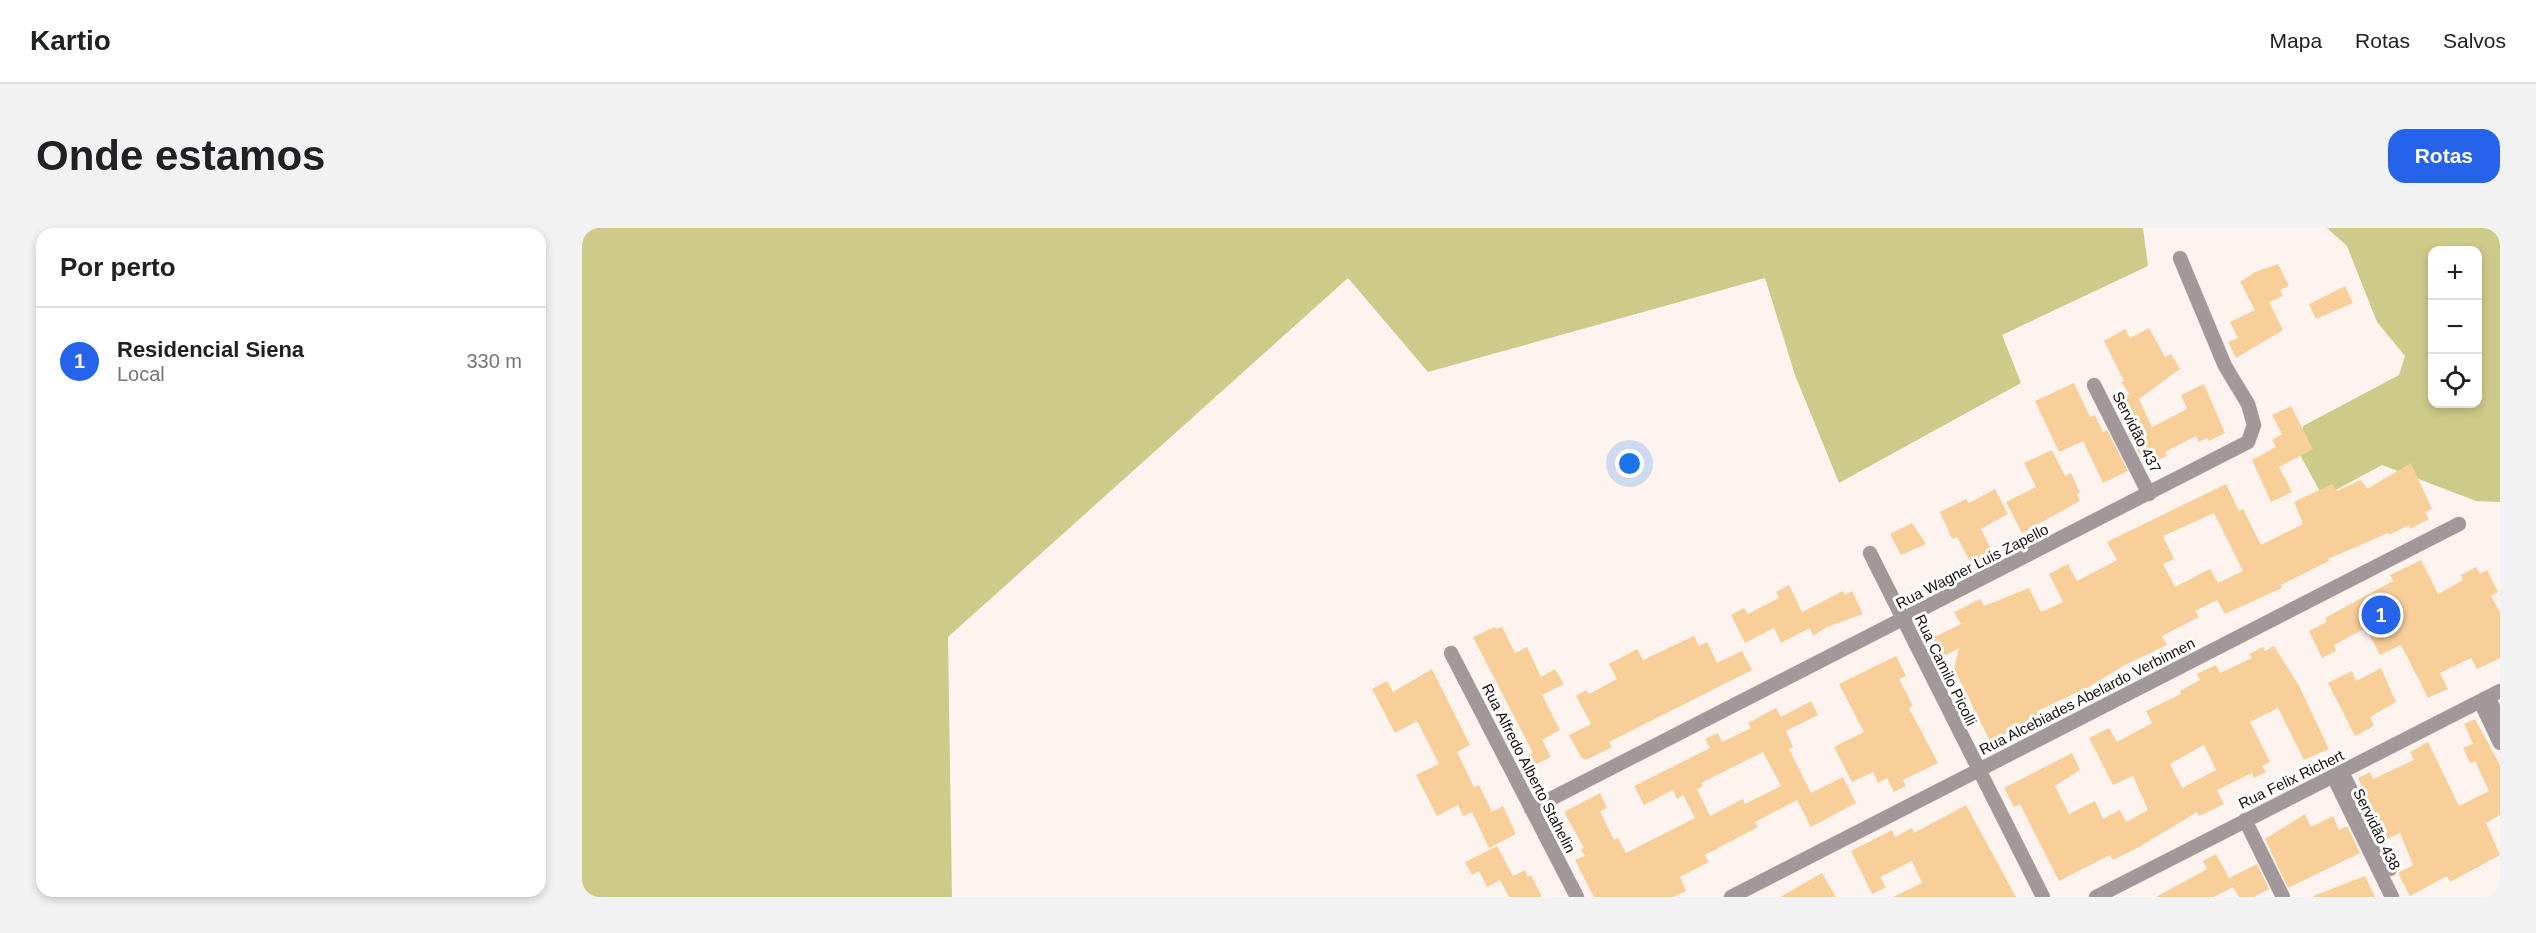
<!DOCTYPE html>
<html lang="pt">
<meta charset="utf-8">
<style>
:root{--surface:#fff;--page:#f2f2f2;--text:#202124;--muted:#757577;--line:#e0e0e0;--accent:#2563eb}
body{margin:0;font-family:Arial,sans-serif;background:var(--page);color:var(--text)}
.controls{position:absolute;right:18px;top:18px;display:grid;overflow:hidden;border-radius:12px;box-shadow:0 3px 9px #0003}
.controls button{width:54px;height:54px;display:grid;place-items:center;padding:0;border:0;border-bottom:2px solid var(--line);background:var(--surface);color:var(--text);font:30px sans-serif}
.you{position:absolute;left:1048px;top:236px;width:21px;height:21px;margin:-15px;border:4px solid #fff;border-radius:50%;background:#1a73e8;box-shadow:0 0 0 9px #1a73e833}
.badge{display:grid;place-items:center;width:39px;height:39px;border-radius:50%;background:var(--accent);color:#fff;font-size:20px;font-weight:700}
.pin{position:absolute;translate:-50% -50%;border:3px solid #fff;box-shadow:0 2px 6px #0006}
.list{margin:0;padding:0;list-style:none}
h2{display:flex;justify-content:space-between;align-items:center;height:78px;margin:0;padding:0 24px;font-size:26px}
h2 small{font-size:20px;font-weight:400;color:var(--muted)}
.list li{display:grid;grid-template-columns:39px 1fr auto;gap:18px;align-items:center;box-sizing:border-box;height:108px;padding:0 24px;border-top:2px solid var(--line)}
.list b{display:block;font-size:22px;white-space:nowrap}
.list p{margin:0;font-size:20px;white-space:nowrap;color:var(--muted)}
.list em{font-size:20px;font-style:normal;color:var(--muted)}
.icon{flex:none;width:33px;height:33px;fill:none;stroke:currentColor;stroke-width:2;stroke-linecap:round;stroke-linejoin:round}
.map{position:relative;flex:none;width:1918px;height:669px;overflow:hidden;border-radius:18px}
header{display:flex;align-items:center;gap:36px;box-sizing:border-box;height:84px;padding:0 30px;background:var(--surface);border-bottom:2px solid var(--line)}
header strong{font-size:28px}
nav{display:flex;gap:33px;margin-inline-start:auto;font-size:21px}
.intro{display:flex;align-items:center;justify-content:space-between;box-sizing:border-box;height:144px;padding:0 36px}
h1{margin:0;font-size:42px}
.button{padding:15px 27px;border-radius:18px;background:var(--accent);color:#fff;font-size:21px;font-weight:700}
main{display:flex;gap:36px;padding:0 36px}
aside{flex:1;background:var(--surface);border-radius:18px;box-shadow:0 3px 9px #0003}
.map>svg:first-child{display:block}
</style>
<header>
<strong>Kartio</strong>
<nav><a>Mapa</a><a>Rotas</a><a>Salvos</a></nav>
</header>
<div class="intro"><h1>Onde estamos</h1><a class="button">Rotas</a></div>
<main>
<aside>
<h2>Por perto<small></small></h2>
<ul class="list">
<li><span class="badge">1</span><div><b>Residencial Siena</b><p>Local</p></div><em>330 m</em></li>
</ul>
</aside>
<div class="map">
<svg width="1918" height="669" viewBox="0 0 1918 669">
<rect width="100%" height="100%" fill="#fdf4f0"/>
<path fill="#cdca8a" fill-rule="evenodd" d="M 0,0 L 1561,0 L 1566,38 L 1420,107 L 1439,155 L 1257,255 L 1213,147 L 1183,50 L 846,144 L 766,50 L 366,409 L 370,669 L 0,669 Z
M 1745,0 L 1918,0 L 1918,274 L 1894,273 L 1800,237 L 1741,269 L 1717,225 L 1721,198 L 1817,147 L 1823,128 L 1795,94 L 1765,18 ZM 1850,22 L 1896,22 L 1896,176 L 1850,176 Z"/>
<path fill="#f9cf99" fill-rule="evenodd" d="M 1696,36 L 1707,58 L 1698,62 L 1701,68 L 1687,74 L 1701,102 L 1654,130 L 1646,114 L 1656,110 L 1648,94 L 1673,82 L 1658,54 L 1673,44 Z
M 1763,58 L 1771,75 L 1734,91 L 1727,76 Z
M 1567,100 L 1583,129 L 1589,126 L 1598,141 L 1557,171 L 1570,199 L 1605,181 L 1599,167 L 1622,156 L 1643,205 L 1627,213 L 1625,210 L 1617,214 L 1614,208 L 1583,224 L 1585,228 L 1563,237 L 1541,194 L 1551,189 L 1539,172 L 1547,166 L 1539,154 L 1542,153 L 1522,113 L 1543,101 L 1548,110 Z
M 1492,155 L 1508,189 L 1513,187 L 1521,204 L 1525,202 L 1546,243 L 1521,255 L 1501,213 L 1477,224 L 1453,173 Z
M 1709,178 L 1731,221 L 1697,239 L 1710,264 L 1689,274 L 1670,232 L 1694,219 L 1690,212 L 1700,206 L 1690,187 Z
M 1470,222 L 1483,248 L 1489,245 L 1498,265 L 1495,267 L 1498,273 L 1440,305 L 1424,274 L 1454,259 L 1442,235 Z
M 1829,235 L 1850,281 L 1843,284 L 1847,291 L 1828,301 L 1827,297 L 1807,307 L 1806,305 L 1746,331 L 1747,333 L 1699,357 L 1700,360 L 1643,386 L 1635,372 L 1613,383 L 1617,389 L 1580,408 L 1585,417 L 1541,438 L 1507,459 L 1455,483 L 1458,489 L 1408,513 L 1372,441 L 1377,420 L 1360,429 L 1351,410 L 1379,396 L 1372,384 L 1398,371 L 1402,378 L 1447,360 L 1459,384 L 1481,374 L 1467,346 L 1486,336 L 1495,353 L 1535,332 L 1525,314 L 1644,256 L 1657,283 L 1661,281 L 1679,317 L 1721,296 L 1712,274 L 1750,256 L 1755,263 L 1779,252 L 1785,261 ZM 1632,285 L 1661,343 L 1636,355 L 1628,341 L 1593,359 L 1581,336 L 1592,331 L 1581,308 Z
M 1413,261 L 1426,286 L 1399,301 L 1412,328 L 1391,339 L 1375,309 L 1370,311 L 1358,284 L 1384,271 L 1387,275 Z
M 1330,295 L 1344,316 L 1319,327 L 1308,306 Z
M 1839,332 L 1856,366 L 1881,352 L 1879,347 L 1894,339 L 1898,346 L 1905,342 L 1916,364 L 1909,368 L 1918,384 L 1918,430 L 1895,441 L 1889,430 L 1858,445 L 1866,461 L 1846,470 L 1819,417 L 1798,427 L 1784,400 L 1752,417 L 1754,423 L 1740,430 L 1727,403 L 1745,394 L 1743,390 L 1811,353 L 1808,347 Z
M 1207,357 L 1220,384 L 1261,363 L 1263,367 L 1270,363 L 1281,386 L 1245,399 L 1231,408 L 1228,400 L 1199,415 L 1192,400 L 1163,415 L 1149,387 L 1162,380 L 1166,386 L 1197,370 L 1194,364 Z
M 913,399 L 914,401 L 920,399 L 933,425 L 945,419 L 959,449 L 973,441 L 982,456 L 960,467 L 978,502 L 960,512 L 969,529 L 946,540 L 941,530 L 951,525 L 891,409 Z
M 1112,408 L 1117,418 L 1125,414 L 1135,435 L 1160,423 L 1170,442 L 1027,514 L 1030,519 L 1004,532 L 999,529 L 987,507 L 1009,496 L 994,468 L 1004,462 L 1007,466 L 1035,451 L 1027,436 L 1055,421 L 1061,432 Z
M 1692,418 L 1716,456 L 1747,521 L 1722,532 L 1696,480 L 1668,494 L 1688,534 L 1680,538 L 1684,544 L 1672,550 L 1670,545 L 1635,562 L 1642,576 L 1630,582 L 1617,588 L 1615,584 L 1557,619 L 1531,632 L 1528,627 L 1477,653 L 1438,576 L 1432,579 L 1422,560 L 1490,525 L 1498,542 L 1473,558 L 1487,586 L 1513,573 L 1521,591 L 1538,582 L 1544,594 L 1566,582 L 1551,548 L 1531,557 L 1507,510 L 1527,500 L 1535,514 L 1570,495 L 1564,483 L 1599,466 L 1598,463 L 1618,452 L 1615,446 L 1634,437 L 1638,445 L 1670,430 L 1667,426 L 1681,419 L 1683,423 ZM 1622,517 L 1634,542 L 1600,560 L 1588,536 Z
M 1314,428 L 1324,448 L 1317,451 L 1331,478 L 1327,480 L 1356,535 L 1321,552 L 1324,558 L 1312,564 L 1305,550 L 1296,555 L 1291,544 L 1270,554 L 1252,519 L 1282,504 L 1257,456 Z
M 1799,440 L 1814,474 L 1788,489 L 1792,498 L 1773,508 L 1746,455 L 1770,443 L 1774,453 Z
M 850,441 L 888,517 L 875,524 L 892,559 L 897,557 L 910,584 L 921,578 L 934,606 L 907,620 L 890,584 L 881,588 L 876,577 L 855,588 L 834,547 L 857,536 L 835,493 L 813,505 L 790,461 L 805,453 L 811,464 Z
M 1229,473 L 1236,487 L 1204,503 L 1211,519 L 1207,521 L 1229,565 L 1261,549 L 1274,575 L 1229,599 L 1215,572 L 1173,594 L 1176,599 L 1123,627 L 1127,634 L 1098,649 L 1104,663 L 1091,669 L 1012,669 L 993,632 L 1003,628 L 999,621 L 1002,620 L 982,584 L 1018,565 L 1025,580 L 1018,583 L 1032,612 L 1036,610 L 1044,625 L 1113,590 L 1101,567 L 1095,571 L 1091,562 L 1062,577 L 1052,558 L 1128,520 L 1123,511 L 1136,505 L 1140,514 L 1169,500 L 1166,495 L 1194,480 L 1199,489 ZM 1181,524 L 1199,558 L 1163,576 L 1161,571 L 1128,588 L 1115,561 L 1121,558 L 1119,555 Z
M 1893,491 L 1918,537 L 1918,587 L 1904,595 L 1918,627 L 1868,654 L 1865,648 L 1828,668 L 1816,645 L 1831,637 L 1818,605 L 1805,611 L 1776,550 L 1788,544 L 1791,551 L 1832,532 L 1828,524 L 1846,514 L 1877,578 L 1907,563 L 1893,533 L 1888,535 L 1881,520 L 1891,516 L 1882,496 Z
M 1384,577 L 1434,669 L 1311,669 L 1340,655 L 1330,633 L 1298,649 L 1304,659 L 1290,666 L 1269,623 L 1310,602 L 1313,609 L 1330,600 L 1332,605 Z
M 1723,586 L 1729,599 L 1751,588 L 1757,602 L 1765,598 L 1778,625 L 1706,660 L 1683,611 Z
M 915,618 L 931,648 L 943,642 L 946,649 L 949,647 L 960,669 L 927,669 L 918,652 L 905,659 L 897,643 L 890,647 L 883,634 Z
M 1634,626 L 1647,650 L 1675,636 L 1687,661 L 1672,669 L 1657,669 L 1651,659 L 1632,669 L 1574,669 L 1625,641 L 1621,633 Z
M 1240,645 L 1254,669 L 1198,669 Z
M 1783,648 L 1793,669 L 1732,669 L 1731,668 Z"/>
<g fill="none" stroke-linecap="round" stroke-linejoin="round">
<defs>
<path id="street" d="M 1512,157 L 1567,266
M 1288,325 L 1461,669
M 869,425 L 995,669
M 1906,469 L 1918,493
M 1898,473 L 1918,515
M 1760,544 L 1808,641
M 1751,548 L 1810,669
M 949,581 L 1666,214 L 1672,197 L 1666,176 L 1643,138 L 1598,30
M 1663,592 L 1701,669
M 1149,669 L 1877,296
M 1514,669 L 1918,463"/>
</defs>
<use href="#street" stroke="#d8cfcb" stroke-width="15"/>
<use href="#street" stroke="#a29899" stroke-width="14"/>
</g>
<g text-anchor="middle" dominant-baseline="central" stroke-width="6" stroke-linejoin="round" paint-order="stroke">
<g font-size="15" fill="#140c0a" stroke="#fff">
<text transform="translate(1555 204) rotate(63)">Servidão 437</text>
<text transform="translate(1390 338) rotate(-27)">Rua Wagner Luis Zapello</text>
<text transform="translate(1364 442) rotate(64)">Rua Camilo Picolli</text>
<text transform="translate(1505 468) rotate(-27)">Rua Alcebiades Abelardo Verbinnen</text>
<text transform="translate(947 540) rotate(63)">Rua Alfredo Alberto Stahelin</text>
<text transform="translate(1709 551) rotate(-26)">Rua Felix Richert</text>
<text transform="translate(1795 601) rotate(64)">Servidão 438</text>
</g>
</g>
</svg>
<div class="controls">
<button>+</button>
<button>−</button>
<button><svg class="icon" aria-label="locate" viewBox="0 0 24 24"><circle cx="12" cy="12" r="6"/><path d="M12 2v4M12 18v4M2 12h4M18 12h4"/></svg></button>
</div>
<div class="you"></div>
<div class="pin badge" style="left:1799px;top:387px">1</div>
</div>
</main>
